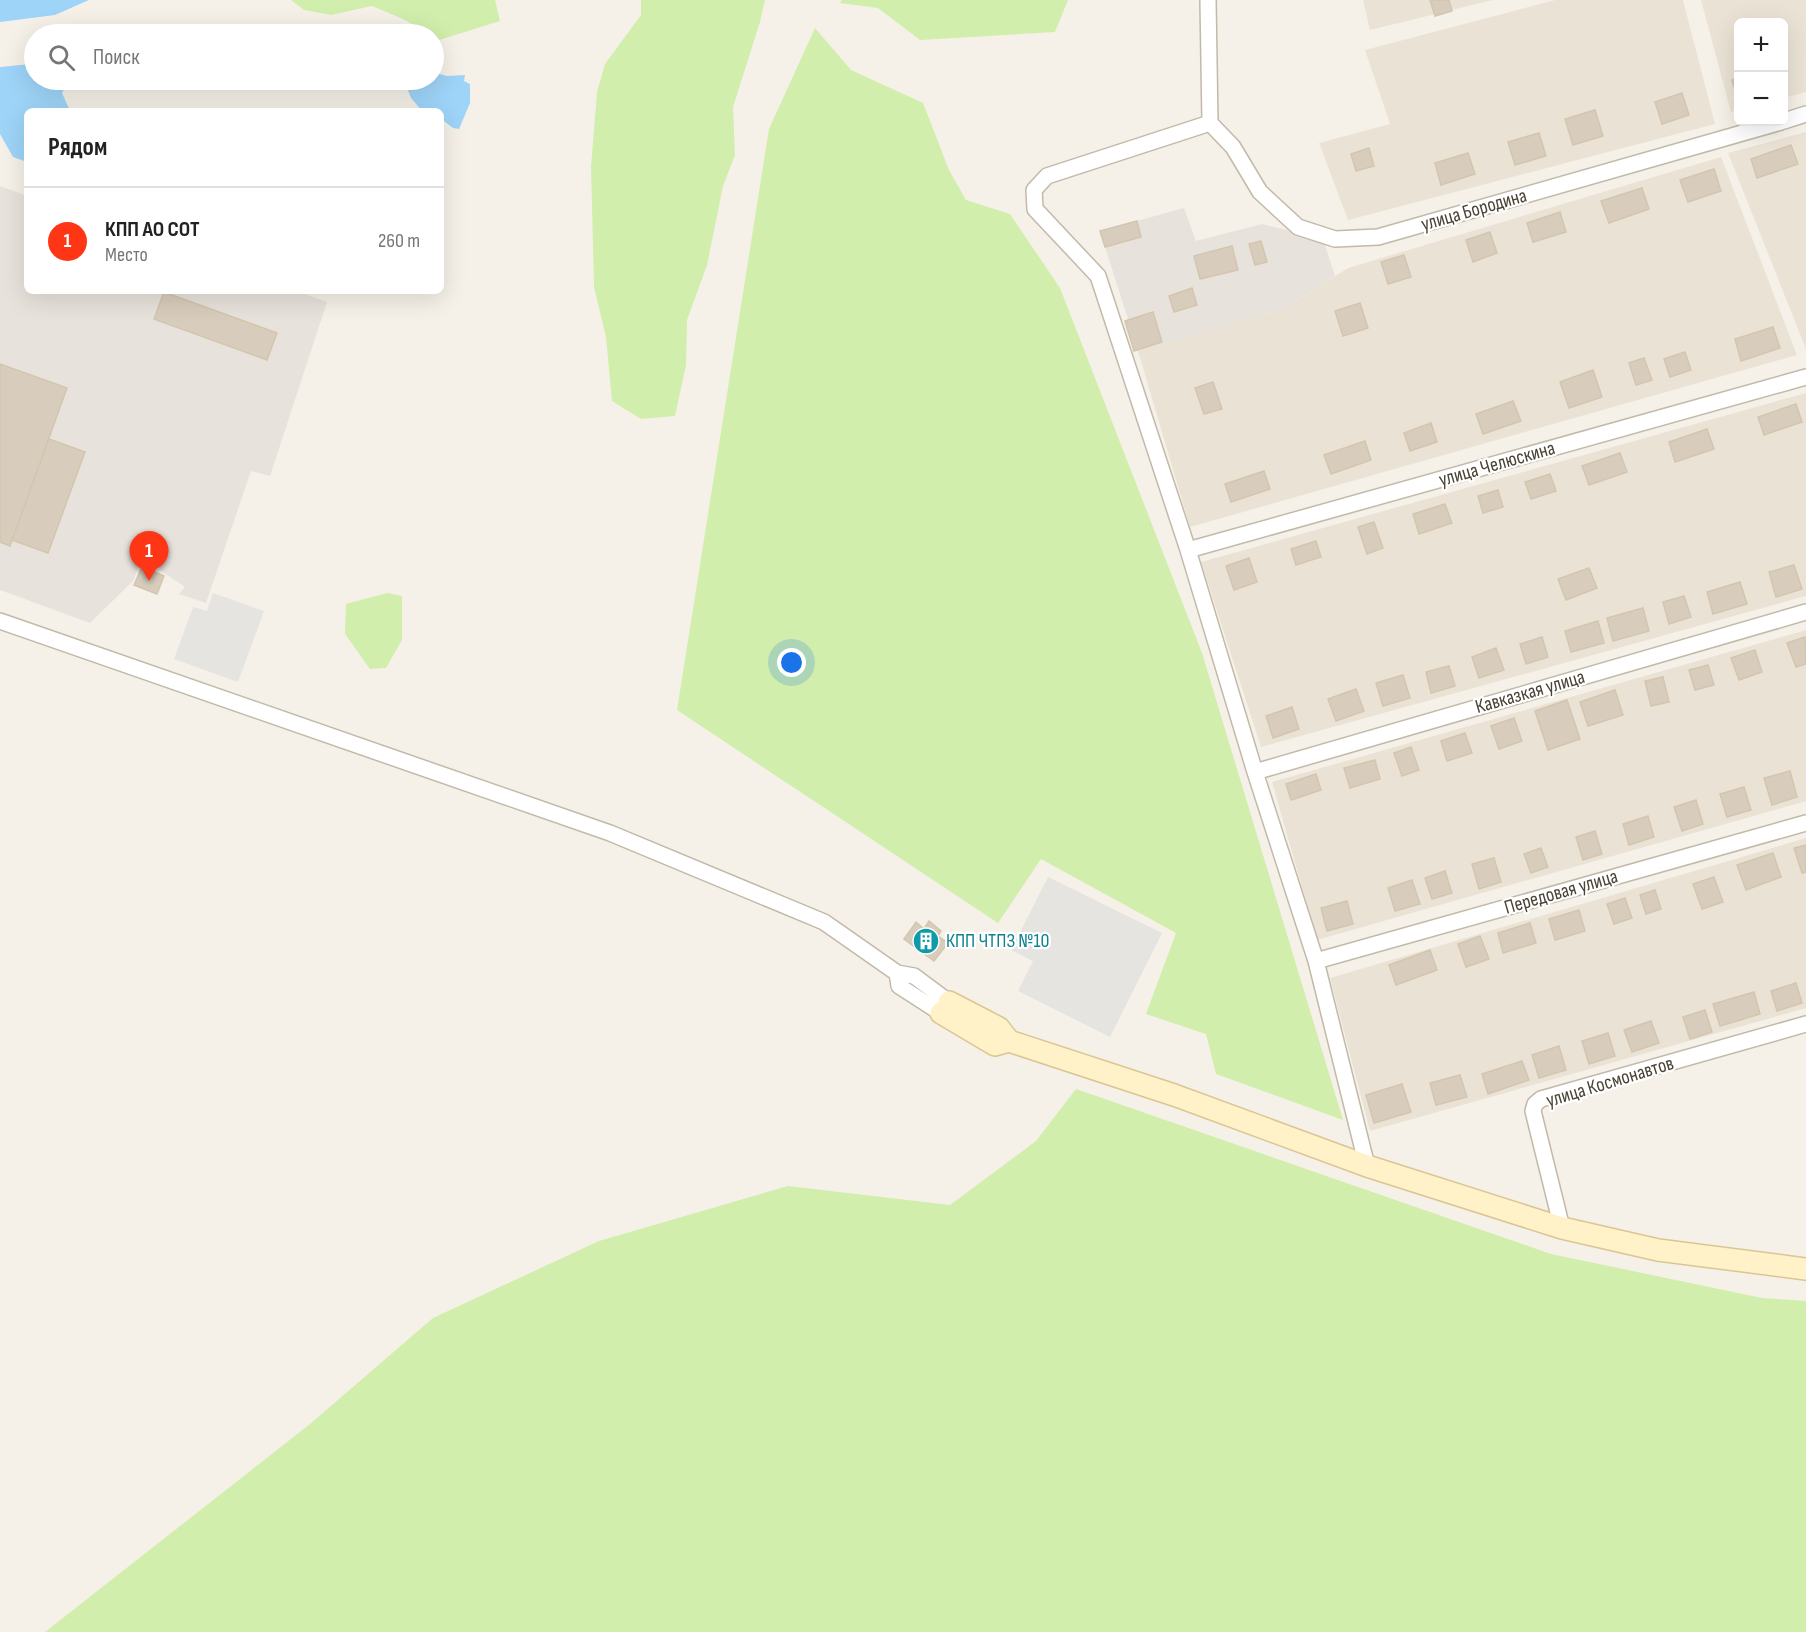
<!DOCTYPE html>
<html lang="ru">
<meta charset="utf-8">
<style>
:root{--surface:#fff;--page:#f6f6f6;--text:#222;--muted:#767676;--line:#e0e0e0;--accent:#ff3615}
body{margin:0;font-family:"Sofia Sans Condensed",sans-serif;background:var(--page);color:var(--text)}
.controls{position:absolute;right:18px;top:18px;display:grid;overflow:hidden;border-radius:9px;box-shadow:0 6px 24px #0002}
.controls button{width:54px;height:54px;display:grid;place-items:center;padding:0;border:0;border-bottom:2px solid var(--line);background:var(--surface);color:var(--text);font:30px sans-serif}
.you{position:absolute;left:792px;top:663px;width:21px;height:21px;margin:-15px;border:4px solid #fff;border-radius:50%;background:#1a73e8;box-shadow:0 0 0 9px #1a73e833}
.badge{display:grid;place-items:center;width:39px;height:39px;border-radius:50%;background:var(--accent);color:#fff;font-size:20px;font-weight:700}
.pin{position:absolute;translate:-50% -50px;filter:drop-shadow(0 2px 3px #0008)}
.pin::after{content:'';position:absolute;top:32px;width:21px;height:18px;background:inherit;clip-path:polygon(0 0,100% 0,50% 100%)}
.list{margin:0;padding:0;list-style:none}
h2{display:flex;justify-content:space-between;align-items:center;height:78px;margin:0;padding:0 24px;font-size:26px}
h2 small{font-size:20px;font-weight:400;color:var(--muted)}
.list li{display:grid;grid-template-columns:39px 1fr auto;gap:18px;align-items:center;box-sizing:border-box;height:108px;padding:0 24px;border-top:2px solid var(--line)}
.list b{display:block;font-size:22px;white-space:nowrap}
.list p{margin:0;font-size:20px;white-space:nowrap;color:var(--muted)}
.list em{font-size:20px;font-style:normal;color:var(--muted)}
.icon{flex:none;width:33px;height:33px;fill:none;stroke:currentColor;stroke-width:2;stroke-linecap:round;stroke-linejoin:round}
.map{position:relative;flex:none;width:1806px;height:1632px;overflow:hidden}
.search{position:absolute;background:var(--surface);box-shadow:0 6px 24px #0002;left:24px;top:24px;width:420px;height:66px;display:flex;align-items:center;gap:15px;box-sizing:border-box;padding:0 21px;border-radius:33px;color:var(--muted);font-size:22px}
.panel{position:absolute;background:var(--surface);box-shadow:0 6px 24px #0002;left:24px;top:108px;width:420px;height:186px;border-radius:9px}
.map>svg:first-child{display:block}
</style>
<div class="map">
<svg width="1806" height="1632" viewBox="0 0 1806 1632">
<rect width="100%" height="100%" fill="#f5f1e8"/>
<path fill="#eae3d5" d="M 1363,0 L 1493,0 L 1370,30 Z
M 1555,0 L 1683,0 L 1715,124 L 1348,220 L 1319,143 L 1390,124 L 1365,50 Z
M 1701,0 L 1806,0 L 1806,92 L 1784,98 L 1784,22 L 1738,22 L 1738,110 L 1731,112 Z
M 1806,132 L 1806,349 L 1728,153 Z
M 1721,157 L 1797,355 L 1190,527 L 1138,351 L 1283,309 L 1348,268 Z
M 1806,393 L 1806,596 L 1261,747 L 1201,562 Z
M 1806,630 L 1806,801 L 1317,940 L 1272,782 Z
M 1806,838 L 1806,1008 L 1370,1131 L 1330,978 Z"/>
<path fill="#e8e2dc" d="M 0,186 L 27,196 L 27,291 L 296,291 L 327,302 L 270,476 L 251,471 L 206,603 L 179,594 L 185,587 L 161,571 L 155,561 L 139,563 L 134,580 L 90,623 L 0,590 Z
M 1184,208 L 1196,241 L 1262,224 L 1323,239 L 1335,276 L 1283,309 L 1138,351 L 1100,231 Z"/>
<path fill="#d1eeac" d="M 291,0 L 495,0 L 500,21 L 439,40 L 434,37 L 434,34 L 430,34 L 403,19 L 372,6 L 331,15 L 304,10 Z
M 641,0 L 765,0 L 760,22 L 733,107 L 735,155 L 723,186 L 707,265 L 687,320 L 686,365 L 675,416 L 641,419 L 612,401 L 606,337 L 594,287 L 591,167 L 597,92 L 605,64 L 641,15 Z
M 842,0 L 1068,0 L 1055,32 L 920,40 L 878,8 L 840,3 Z
M 815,28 L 851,70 L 923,103 L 949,170 L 966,200 L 1010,214 L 1060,288 L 1202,653 L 1343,1120 L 1216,1074 L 1206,1034 L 1146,1014 L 1176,933 L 1041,859 L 998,923 L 677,710 L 769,129 Z
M 387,593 L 402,596 L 402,640 L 386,668 L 370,669 L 345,634 L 346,604 Z
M 1076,1089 L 1551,1254 L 1762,1298 L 1806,1301 L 1806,1632 L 45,1632 L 310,1424 L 433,1318 L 599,1241 L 788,1186 L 950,1205 L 1036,1141 Z"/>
<path fill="#e6e4e0" d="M 213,593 L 264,611 L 238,682 L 174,659 L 193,607 L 207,611 Z
M 1048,877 L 1162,933 L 1110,1037 L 1018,991 L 1033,961 L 1011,950 Z"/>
<path fill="#9ed4f8" d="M 0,0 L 89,0 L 55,15 L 0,22 Z
M 31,64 L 34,64 L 34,80 L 63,80 L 67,85 L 62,93 L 70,111 L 27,111 L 27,162 L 13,157 L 0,134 L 0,67 Z
M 436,73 L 447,76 L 465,75 L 464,81 L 470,84 L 470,103 L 459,129 L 453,128 L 441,119 L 441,111 L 422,111 L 411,98 L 404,80 L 434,80 L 434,74 Z"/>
<path fill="#d8cdbc" stroke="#d4c5ae" stroke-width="1.5" d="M 1430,0 L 1449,0 L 1452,11 L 1435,16 Z
M 1738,78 L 1738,101 L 1732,80 Z
M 1682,93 L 1689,115 L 1662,124 L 1655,102 Z
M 1595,110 L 1603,136 L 1573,145 L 1565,119 Z
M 1539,133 L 1546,156 L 1515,165 L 1508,142 Z
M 1791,145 L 1798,164 L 1757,178 L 1751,159 Z
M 1369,148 L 1374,166 L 1356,171 L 1351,154 Z
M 1468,153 L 1475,174 L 1441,185 L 1435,163 Z
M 1714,169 L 1721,191 L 1688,202 L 1680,180 Z
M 1642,188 L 1649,209 L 1609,223 L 1601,201 Z
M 1560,212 L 1566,232 L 1533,242 L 1527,223 Z
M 1137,221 L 1141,237 L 1105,247 L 1100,231 Z
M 1490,232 L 1497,253 L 1473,262 L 1466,240 Z
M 1261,241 L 1267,262 L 1255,265 L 1249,244 Z
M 1232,246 L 1238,270 L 1200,279 L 1194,256 Z
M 1404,255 L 1411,277 L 1388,284 L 1381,262 Z
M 1192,288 L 1197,305 L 1174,312 L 1169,296 Z
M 164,292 L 277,333 L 267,360 L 154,319 Z
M 1360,303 L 1368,328 L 1343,336 L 1335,311 Z
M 1153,312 L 1162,342 L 1134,351 L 1125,321 Z
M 1773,327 L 1780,348 L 1741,361 L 1735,339 Z
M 1685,352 L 1691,370 L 1670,377 L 1664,359 Z
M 1644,358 L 1652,380 L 1636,385 L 1629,363 Z
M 0,364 L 67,388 L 10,546 L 0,542 Z
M 1593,370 L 1602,397 L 1569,408 L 1560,382 Z
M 1213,382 L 1222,409 L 1204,414 L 1195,388 Z
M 1513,401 L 1521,421 L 1483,434 L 1476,414 Z
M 1796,404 L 1802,422 L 1764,435 L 1758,417 Z
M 1431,423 L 1437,442 L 1410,451 L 1404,433 Z
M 1707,429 L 1714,449 L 1675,462 L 1669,442 Z
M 49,439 L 85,452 L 48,553 L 12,540 Z
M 1365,441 L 1371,460 L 1331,474 L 1324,455 Z
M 1620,453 L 1627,472 L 1589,485 L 1582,466 Z
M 1264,471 L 1270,489 L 1231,502 L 1225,484 Z
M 1550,474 L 1556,491 L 1531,499 L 1525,482 Z
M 1498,490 L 1503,507 L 1483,513 L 1478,496 Z
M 1445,504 L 1452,523 L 1419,534 L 1413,514 Z
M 1374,522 L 1383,548 L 1367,554 L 1358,527 Z
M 1316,541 L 1321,557 L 1296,565 L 1291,549 Z
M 1249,558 L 1257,582 L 1234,590 L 1226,566 Z
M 1794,565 L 1802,589 L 1776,597 L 1769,572 Z
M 142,567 L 164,576 L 157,594 L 134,585 Z
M 1589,568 L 1597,588 L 1566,600 L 1558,579 Z
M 1740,582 L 1747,604 L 1713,614 L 1707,592 Z
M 1684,596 L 1691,617 L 1669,624 L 1663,602 Z
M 1643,608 L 1649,631 L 1613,641 L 1607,618 Z
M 1598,621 L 1604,643 L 1571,652 L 1565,631 Z
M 1542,637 L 1548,657 L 1526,664 L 1520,644 Z
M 1805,637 L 1806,664 L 1796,667 L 1787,643 Z
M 1496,648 L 1504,670 L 1479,678 L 1472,657 Z
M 1755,650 L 1762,672 L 1739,680 L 1731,658 Z
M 1708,665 L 1714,685 L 1695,690 L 1689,670 Z
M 1449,666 L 1455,686 L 1431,693 L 1426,672 Z
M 1403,675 L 1410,698 L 1383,706 L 1376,683 Z
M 1663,677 L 1669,702 L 1651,706 L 1645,681 Z
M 1356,689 L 1364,711 L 1336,721 L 1328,699 Z
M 1615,690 L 1623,715 L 1588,726 L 1580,702 Z
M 1567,700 L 1580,739 L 1548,750 L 1535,711 Z
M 1292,707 L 1299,729 L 1273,738 L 1266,716 Z
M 1514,718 L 1522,741 L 1499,749 L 1491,726 Z
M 1465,733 L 1472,753 L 1447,761 L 1441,741 Z
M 1411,747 L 1419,770 L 1402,776 L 1394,753 Z
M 1375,760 L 1380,779 L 1350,788 L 1344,768 Z
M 1790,771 L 1797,797 L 1772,805 L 1764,778 Z
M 1316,774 L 1321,790 L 1291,800 L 1286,784 Z
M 1744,787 L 1751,810 L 1727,817 L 1720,794 Z
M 1696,800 L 1703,824 L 1682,831 L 1674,807 Z
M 1648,816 L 1654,837 L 1629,845 L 1623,824 Z
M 1595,831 L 1602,854 L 1583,860 L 1576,837 Z
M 1806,845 L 1806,872 L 1802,873 L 1794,848 Z
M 1541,848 L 1548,867 L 1531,873 L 1524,854 Z
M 1773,853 L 1781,877 L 1746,890 L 1737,865 Z
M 1494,858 L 1501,882 L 1479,889 L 1472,864 Z
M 1445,871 L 1452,893 L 1432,899 L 1425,878 Z
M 1714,877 L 1723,902 L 1702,909 L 1693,884 Z
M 1412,880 L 1420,904 L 1395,911 L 1388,888 Z
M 1655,890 L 1661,909 L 1646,914 L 1640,895 Z
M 1625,898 L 1632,918 L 1614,924 L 1607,904 Z
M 1347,901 L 1353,924 L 1327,931 L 1321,908 Z
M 1579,910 L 1585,931 L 1555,940 L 1549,919 Z
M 929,921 L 941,931 L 938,936 L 948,943 L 934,961 L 904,939 L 916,922 L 924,929 Z
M 1530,923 L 1536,943 L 1503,953 L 1498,933 Z
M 1480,936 L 1489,959 L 1466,967 L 1458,944 Z
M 1430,950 L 1437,970 L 1396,985 L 1389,965 Z
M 1796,983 L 1802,1003 L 1777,1011 L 1771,991 Z
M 1754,992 L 1760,1014 L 1720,1026 L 1713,1004 Z
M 1705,1010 L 1712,1032 L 1690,1039 L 1683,1017 Z
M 1651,1021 L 1659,1043 L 1632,1052 L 1624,1030 Z
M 1608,1033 L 1615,1056 L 1589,1064 L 1582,1041 Z
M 1559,1046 L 1566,1070 L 1539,1078 L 1532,1055 Z
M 1522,1061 L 1529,1080 L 1488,1094 L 1482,1074 Z
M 1460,1075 L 1467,1097 L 1436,1105 L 1430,1083 Z
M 1402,1084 L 1411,1112 L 1374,1123 L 1366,1095 Z"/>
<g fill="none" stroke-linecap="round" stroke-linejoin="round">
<defs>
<path id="street" d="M 1208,0 L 1210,123 L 1047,176 L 1034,190 L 1035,209 L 1098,276 L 1188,550 L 1255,772 L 1316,961 L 1367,1166
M 1784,121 L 1806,114
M 1210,123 L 1233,147 L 1260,192 L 1298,227 L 1335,239 L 1378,237 L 1781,122
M 1188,550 L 1806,377
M 0,621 L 610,833 L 824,922 L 897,973
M 1255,772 L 1806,612
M 1316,961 L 1806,823
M 941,1013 L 899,986 L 897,973 L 914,976 L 949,1002
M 1562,1228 L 1533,1111 L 1535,1104 L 1541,1099 L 1806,1024"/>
<path id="secondary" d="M 941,1013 L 995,1045 L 1009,1041 L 999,1028 L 949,1002
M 1009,1041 L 1174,1095 L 1367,1166 L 1562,1228 L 1658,1250 L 1806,1269"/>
</defs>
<use href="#street" stroke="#c2b9a9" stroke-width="18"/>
<use href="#secondary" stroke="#dac693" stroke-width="24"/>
<use href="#street" stroke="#fff" stroke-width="15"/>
<use href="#secondary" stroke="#fff1c8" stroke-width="21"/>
</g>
<defs>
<symbol id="building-disc" viewBox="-11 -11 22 22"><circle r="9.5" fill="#0f9aa8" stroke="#fff"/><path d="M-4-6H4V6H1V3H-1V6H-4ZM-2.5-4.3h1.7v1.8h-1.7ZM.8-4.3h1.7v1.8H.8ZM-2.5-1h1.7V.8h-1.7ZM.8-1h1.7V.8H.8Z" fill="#fff"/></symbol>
</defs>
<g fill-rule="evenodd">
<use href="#building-disc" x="911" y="926" width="30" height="30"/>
</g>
<g text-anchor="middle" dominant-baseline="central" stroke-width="4.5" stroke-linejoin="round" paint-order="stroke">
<g font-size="20" fill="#4a4235" stroke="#fff">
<text transform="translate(1474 210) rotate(-16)">улица Бородина</text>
<text transform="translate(1497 464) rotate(-16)">улица Челюскина</text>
<text transform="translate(1530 692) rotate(-16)">Кавказкая улица</text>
<text transform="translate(1561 892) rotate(-16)">Передовая улица</text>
<text transform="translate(1610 1082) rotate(-17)">улица Космонавтов</text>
</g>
<g font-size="20" fill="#0d838f" stroke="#fff" text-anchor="start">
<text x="946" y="941">КПП ЧТПЗ №10</text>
</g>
</g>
</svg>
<div class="controls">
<button>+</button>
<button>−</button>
</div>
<div class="you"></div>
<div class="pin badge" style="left:149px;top:581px">1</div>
<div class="search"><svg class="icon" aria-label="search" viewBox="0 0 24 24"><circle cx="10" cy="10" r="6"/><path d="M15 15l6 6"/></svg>Поиск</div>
<section class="panel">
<h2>Рядом<small></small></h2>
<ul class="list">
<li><span class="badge">1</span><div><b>КПП АО СОТ</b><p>Место</p></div><em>260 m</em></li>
</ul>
</section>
</div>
